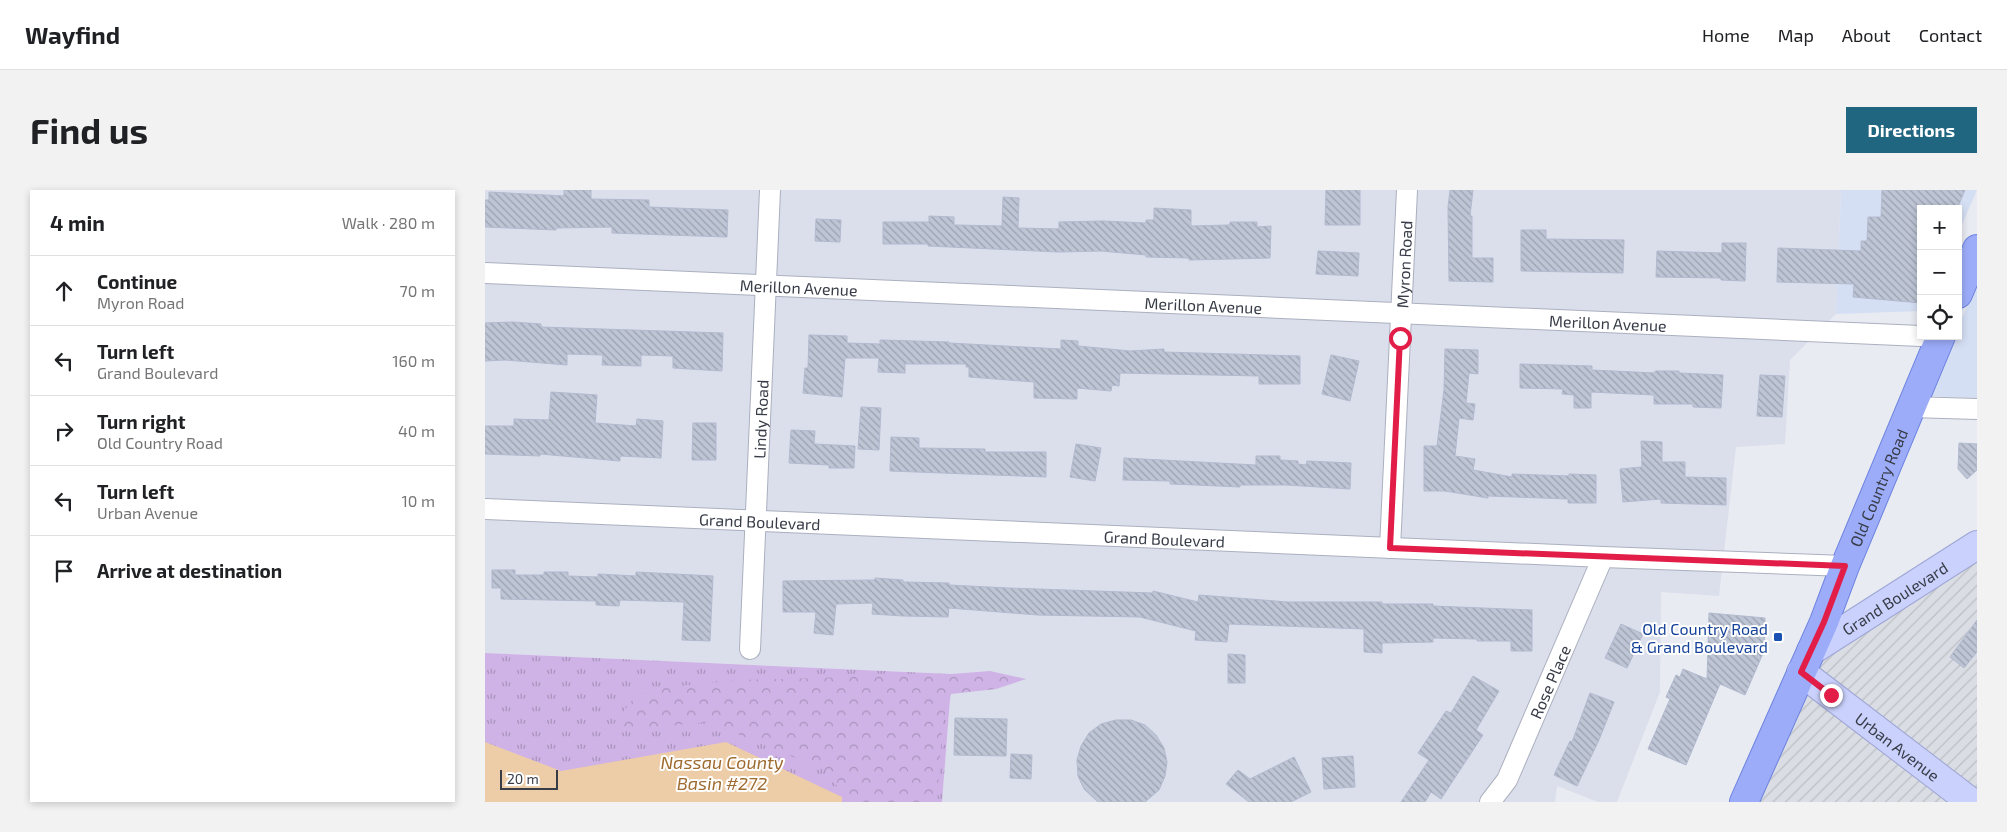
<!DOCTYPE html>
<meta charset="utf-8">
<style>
:root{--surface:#fff;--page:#f2f2f2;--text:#202124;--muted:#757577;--line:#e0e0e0;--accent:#216680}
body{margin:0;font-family:"Exo 2",sans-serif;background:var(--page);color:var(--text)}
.controls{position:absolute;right:15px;top:15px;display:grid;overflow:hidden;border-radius:0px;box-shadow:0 2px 8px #0003}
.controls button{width:45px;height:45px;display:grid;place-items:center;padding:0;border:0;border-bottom:1px solid var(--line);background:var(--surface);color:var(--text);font:25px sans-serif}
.scale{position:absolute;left:15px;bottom:12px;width:58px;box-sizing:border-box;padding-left:5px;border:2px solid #373c47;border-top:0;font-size:14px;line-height:18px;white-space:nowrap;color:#373c47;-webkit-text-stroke:4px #fff;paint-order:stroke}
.stop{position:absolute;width:15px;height:15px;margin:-11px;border:4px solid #e11d48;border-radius:50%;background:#fff}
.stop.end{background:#e11d48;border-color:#fff;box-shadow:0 1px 5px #0008}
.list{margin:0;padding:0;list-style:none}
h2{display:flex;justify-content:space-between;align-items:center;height:65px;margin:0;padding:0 20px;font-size:21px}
h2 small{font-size:16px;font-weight:400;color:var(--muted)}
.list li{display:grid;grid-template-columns:32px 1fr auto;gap:15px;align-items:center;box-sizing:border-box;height:70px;padding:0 20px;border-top:1px solid var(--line)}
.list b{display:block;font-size:19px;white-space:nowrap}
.list p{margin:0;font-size:16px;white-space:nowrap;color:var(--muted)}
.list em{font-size:16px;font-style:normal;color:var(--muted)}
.icon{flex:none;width:28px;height:28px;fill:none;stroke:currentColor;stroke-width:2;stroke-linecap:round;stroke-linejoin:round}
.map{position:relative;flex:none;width:1492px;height:612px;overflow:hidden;border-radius:0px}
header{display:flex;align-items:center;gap:30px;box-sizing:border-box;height:70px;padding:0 25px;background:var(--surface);border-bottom:1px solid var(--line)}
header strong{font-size:24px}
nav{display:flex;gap:28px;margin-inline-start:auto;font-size:18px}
.intro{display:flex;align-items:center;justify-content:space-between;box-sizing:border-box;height:120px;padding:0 30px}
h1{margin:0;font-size:35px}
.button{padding:12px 22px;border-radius:0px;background:var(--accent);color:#fff;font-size:18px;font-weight:700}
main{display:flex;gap:30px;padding:0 30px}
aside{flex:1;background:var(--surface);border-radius:0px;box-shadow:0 2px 8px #0003}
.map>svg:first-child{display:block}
</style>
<header>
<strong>Wayfind</strong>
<nav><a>Home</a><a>Map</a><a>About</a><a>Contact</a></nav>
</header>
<div class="intro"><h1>Find us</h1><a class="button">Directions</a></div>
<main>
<aside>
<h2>4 min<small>Walk · 280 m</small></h2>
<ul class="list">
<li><svg class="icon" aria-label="ahead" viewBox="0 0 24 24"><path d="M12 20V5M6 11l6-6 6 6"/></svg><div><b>Continue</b><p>Myron Road</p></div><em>70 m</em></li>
<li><svg class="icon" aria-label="left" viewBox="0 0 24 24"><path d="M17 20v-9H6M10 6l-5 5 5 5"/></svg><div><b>Turn left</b><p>Grand Boulevard</p></div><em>160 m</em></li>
<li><svg class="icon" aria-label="right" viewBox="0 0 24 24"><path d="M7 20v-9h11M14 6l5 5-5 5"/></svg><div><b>Turn right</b><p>Old Country Road</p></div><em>40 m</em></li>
<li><svg class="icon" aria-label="left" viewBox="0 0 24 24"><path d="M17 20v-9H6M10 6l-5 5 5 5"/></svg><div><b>Turn left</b><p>Urban Avenue</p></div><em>10 m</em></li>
<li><svg class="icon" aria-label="arrive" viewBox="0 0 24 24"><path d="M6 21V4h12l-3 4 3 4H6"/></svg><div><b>Arrive at destination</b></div></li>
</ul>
</aside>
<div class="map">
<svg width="1492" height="612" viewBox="0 0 1492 612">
<defs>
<pattern id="industrial-furrows" width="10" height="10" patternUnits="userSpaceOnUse" patternTransform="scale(1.25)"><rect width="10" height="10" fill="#dadde3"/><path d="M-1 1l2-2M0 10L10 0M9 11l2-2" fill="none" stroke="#bcbfc4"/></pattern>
<pattern id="grass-tufts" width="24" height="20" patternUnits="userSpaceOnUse" patternTransform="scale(1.25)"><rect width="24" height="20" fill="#cfb3e6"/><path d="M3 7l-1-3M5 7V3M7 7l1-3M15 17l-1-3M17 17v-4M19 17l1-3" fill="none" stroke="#a993bc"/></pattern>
<pattern id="forest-crowns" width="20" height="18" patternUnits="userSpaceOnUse" patternTransform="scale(1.25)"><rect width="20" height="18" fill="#cfb3e6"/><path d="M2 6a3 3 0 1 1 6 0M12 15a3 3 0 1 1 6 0" fill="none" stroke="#a993bc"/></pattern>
<pattern id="building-back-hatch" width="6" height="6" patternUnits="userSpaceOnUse" patternTransform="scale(1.25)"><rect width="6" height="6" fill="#bec5d5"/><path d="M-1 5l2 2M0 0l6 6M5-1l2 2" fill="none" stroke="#9ba1af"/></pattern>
</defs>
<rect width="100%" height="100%" fill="#e9ebf3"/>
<path fill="#dbdeeb" d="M 0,0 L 1356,0 L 1351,124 L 1305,170 L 1300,254 L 1251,257 L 1234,406 L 1176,402 L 1175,502 L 1132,612 L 1113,612 L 1072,596 L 1070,612 L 457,612 L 467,484 L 0,463 Z"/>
<path fill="#d5dff4" d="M 1356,0 L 1492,0 L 1473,44 L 1473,19 L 1436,19 L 1436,121 L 1351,124 Z
M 1492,95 L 1492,208 L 1443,206 L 1469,146 L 1473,146 L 1473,137 Z"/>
<path fill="url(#industrial-furrows)" d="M 1492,370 L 1492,612 L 1275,612 L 1340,466 Z"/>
<path fill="url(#grass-tufts)" d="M 0,463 L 467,484 L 457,612 L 0,612 Z"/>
<path fill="url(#forest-crowns)" d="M 505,481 L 541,489 L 511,499 L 466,504 L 458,531 L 452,612 L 365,612 L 339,580 L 224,532 L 174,537 L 126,538 L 151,505 L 182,497 L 256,490 L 467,484 Z"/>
<path fill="#edcca8" d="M 241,552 L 357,607 L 357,612 L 0,612 L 0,552 L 76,581 Z"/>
<path fill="url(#building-back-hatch)" stroke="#b2bacf" d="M 79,0 L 106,0 L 106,9 L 164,10 L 164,17 L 243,20 L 242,47 L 127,43 L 127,37 L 71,38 L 71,40 L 0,37 L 0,10 L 4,10 L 4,2 L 79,6 Z
M 841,0 L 875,0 L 875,35 L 840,35 Z
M 965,0 L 988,0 L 985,26 L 987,26 L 987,68 L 1008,68 L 1008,92 L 964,91 L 963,17 Z
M 1397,0 L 1480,0 L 1472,19 L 1436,19 L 1436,113 L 1368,107 L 1369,94 L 1292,92 L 1293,58 L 1376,61 L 1376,51 L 1382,51 L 1383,27 L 1396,27 Z
M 518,7 L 534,8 L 533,38 L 574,39 L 574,32 L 618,31 L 661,33 L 661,30 L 669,30 L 669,18 L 706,20 L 706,36 L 745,35 L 745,32 L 772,32 L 772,37 L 786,36 L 785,68 L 704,70 L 704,68 L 661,67 L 661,65 L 616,61 L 573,62 L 443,56 L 443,54 L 398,54 L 398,32 L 444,32 L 444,26 L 469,27 L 469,35 L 517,36 Z
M 331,29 L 356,30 L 355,52 L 330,51 Z
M 1036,40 L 1061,40 L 1061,49 L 1139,50 L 1138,83 L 1036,81 Z
M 1237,53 L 1261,53 L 1260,91 L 1236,90 L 1236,88 L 1171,87 L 1172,61 L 1237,63 Z
M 833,61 L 874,63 L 873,86 L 831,84 Z
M 28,132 L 56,134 L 56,137 L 238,143 L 237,181 L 188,178 L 188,166 L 156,165 L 156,176 L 117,175 L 118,165 L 82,164 L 82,175 L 20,170 L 0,171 L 0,133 Z
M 324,145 L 362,146 L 362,153 L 395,154 L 395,150 L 464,152 L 464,153 L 576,159 L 576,150 L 593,151 L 593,156 L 645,161 L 679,159 L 679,162 L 815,166 L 815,194 L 774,194 L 774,186 L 635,183 L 634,196 L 627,195 L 626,201 L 592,198 L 592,209 L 549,208 L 549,192 L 484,187 L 484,177 L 481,177 L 481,174 L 420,174 L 420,183 L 393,182 L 394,168 L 360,168 L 357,207 L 318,203 L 320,178 L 323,178 Z
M 960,159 L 993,160 L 993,184 L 984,183 L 981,213 L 990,214 L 988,230 L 974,228 L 970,266 L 990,269 L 988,280 L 1027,287 L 1027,284 L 1084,286 L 1084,284 L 1111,285 L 1111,313 L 1083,313 L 1083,309 L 1003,306 L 1003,308 L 960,301 L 939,301 L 939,256 L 952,256 L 959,200 Z
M 846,165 L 874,171 L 865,211 L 837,204 Z
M 1035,174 L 1107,176 L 1107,180 L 1170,183 L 1170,181 L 1194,181 L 1194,183 L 1238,185 L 1236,218 L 1208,217 L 1208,214 L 1169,214 L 1169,205 L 1106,202 L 1106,218 L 1089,218 L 1089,205 L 1077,204 L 1078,199 L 1035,198 Z
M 1275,185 L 1300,186 L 1297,227 L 1272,226 Z
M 66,202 L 112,205 L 110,233 L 151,236 L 152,229 L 178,231 L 176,268 L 135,266 L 135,271 L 55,264 L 55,266 L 0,264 L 0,236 L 29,236 L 29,229 L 64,230 Z
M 376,217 L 396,218 L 394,260 L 373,259 Z
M 208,233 L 231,233 L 231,270 L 207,270 Z
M 306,240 L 330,241 L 329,254 L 370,256 L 369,278 L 344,278 L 344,275 L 304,273 Z
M 406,247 L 434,248 L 434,258 L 500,259 L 500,262 L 561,262 L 561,287 L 405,281 Z
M 1156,251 L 1177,252 L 1177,272 L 1200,272 L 1200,287 L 1241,288 L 1241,315 L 1176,313 L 1176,309 L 1138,312 L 1135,279 L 1157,277 Z
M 1474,253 L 1492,254 L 1492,280 L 1482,289 L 1473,279 Z
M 591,254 L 616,258 L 610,291 L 585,287 Z
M 771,266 L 795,266 L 795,270 L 813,271 L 813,274 L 821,275 L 822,271 L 866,273 L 865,299 L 802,295 L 755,295 L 755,297 L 711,295 L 685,294 L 685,291 L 638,290 L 639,268 L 771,275 Z
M 7,380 L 30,380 L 30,385 L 59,385 L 59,382 L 83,382 L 83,386 L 113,387 L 113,384 L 151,386 L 151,382 L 228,386 L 225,451 L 197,450 L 199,412 L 135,410 L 134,416 L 111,415 L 111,411 L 16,409 L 16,398 L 7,398 Z
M 390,388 L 418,390 L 418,392 L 464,393 L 464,395 L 523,398 L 668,403 L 668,401 L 713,412 L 714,405 L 803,412 L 897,412 L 897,414 L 948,414 L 948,416 L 1047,420 L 1047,461 L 1026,461 L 1026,451 L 992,451 L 992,449 L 948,448 L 948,452 L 897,453 L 897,463 L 879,462 L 879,439 L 744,434 L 742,452 L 710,450 L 711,441 L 655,427 L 553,425 L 464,418 L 463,427 L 418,426 L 387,424 L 388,413 L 351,414 L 348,445 L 329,443 L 331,422 L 298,422 L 298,391 L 390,390 Z
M 1224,423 L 1280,428 L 1279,461 L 1260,505 L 1235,494 L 1201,575 L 1163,559 L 1185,509 L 1181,507 L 1191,485 L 1195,487 L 1198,479 L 1222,489 Z
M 1492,430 L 1492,462 L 1479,478 L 1465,467 Z
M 1136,434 L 1158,444 L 1142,478 L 1120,468 Z
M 743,464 L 760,465 L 760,493 L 743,493 Z
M 988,486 L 1014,501 L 991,540 L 998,545 L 956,609 L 946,602 L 940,612 L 916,612 L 944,570 L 933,563 L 961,521 L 966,523 Z
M 1105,503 L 1129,512 L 1114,550 L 1092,596 L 1069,585 L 1085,551 L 1087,552 Z
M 470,528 L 522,529 L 521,566 L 469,565 Z
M 631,530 L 646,530 L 660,535 L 671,545 L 679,558 L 682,572 L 680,586 L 674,600 L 660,612 L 613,612 L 599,599 L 593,586 L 592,570 L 596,556 L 604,543 L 616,534 Z
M 526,564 L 547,565 L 546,589 L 525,588 Z
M 868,566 L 870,597 L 839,599 L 837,568 Z
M 809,567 L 826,602 L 806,612 L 764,612 L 741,594 L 753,580 L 765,589 Z"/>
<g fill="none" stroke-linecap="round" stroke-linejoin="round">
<defs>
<g id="street">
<path id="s1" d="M 0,83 L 1436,146"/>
<path d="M 1426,217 L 1492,219"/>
<path id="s2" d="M 0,319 L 1118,367 L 1360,376"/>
<path id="s3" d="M 905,358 L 922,0"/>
<path id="s4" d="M 265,459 L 285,0"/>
<path id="s5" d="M 1005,612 L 1022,590 L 1118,367"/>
</g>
<g id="secondary">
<path id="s6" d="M 1326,461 L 1492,355"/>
<path id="s7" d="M 1316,482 L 1486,612"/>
</g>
<g id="primary">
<path d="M 1473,104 L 1492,59"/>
<path id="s8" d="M 1259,612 L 1339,432 L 1360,376 L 1456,146"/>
</g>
</defs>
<use href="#street" stroke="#abb0bf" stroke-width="22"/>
<use href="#secondary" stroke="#9da5d4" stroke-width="30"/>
<use href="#primary" stroke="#6c82de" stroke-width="30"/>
<use href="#street" stroke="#fff" stroke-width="20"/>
<use href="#secondary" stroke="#cad1fc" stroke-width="28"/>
<use href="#primary" stroke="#9cacf9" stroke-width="28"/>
</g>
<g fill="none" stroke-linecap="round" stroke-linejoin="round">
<path stroke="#e11d48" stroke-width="6" d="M 915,148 L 905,358 L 1360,376 L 1339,432 L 1316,482 L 1346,505"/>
</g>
<rect fill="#1a4fb4" stroke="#fff" stroke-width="2" x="1288" y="442" width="10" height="10" rx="2.5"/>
<g text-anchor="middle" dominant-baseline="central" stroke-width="4" stroke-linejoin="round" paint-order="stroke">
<g font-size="16" fill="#373c47" stroke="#fff">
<text stroke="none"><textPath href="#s3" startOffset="284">Myron Road</textPath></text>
<text stroke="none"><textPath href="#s1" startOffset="314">Merillon Avenue</textPath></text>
<text stroke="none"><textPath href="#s1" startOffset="719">Merillon Avenue</textPath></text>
<text stroke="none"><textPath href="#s1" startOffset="1124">Merillon Avenue</textPath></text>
<text stroke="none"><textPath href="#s4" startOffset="230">Lindy Road</textPath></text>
<text stroke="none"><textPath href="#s8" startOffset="342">Old Country Road</textPath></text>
<text stroke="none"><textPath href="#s2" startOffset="275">Grand Boulevard</textPath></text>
<text stroke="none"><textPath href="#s2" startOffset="680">Grand Boulevard</textPath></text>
<text stroke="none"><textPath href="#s6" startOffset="99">Grand Boulevard</textPath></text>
<text stroke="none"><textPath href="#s5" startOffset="135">Rose Place</textPath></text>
<text stroke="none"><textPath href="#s7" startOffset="122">Urban Avenue</textPath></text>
</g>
<g font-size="16" fill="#164399" stroke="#fff" text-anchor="end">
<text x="1283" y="438">Old Country Road<tspan x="1283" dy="18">&amp; Grand Boulevard</tspan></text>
</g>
<g font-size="18" font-style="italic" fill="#9e6b31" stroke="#fff">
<text x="237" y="572">Nassau County<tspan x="237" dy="21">Basin #272</tspan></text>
</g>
</g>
</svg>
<div class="controls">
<button>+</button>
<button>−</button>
<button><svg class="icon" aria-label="locate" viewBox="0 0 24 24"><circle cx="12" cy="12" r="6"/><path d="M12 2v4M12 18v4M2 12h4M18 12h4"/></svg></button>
</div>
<div class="scale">20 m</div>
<div class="stop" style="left:915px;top:148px"></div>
<div class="stop end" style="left:1346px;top:505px"></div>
</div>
</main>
